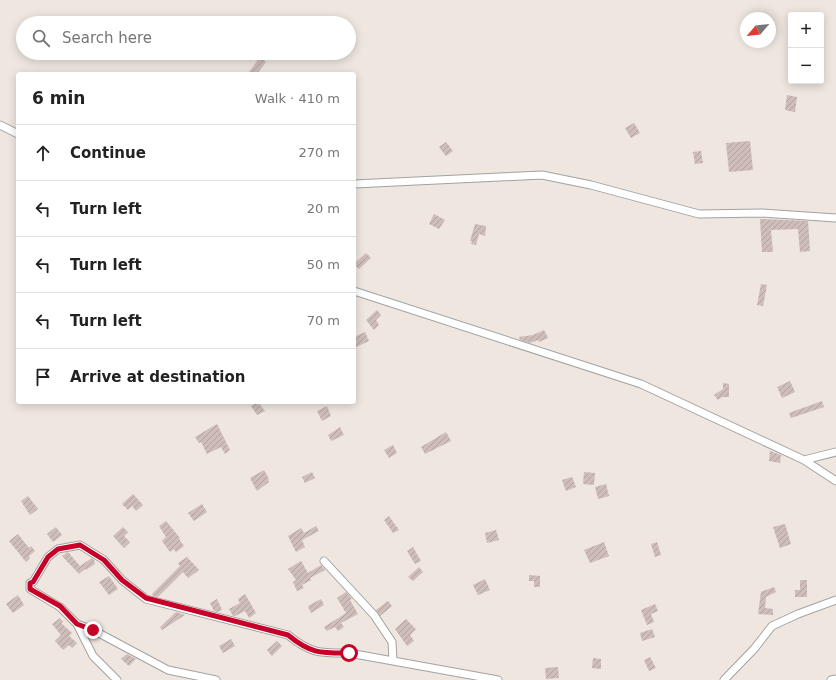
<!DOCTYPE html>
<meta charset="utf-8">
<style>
:root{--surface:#fff;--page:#f6f6f6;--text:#222;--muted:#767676;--line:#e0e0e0}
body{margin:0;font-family:"DejaVu Sans",sans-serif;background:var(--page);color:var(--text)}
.controls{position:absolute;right:12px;top:12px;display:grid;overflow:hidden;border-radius:4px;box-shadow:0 2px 10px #0003}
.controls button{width:36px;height:36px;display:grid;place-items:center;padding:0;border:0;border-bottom:1px solid var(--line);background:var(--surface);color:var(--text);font:20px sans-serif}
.compass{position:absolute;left:740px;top:12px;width:36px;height:36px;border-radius:50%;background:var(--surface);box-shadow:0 2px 10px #0003;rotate:242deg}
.stop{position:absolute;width:12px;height:12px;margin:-9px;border:3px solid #c60026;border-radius:50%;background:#fff}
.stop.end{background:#c60026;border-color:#fff;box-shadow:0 1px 4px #0008}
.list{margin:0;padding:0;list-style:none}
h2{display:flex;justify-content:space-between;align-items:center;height:52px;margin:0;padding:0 16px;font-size:17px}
h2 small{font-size:13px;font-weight:400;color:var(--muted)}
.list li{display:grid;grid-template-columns:26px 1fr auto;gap:12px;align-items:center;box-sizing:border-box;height:56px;padding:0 16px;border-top:1px solid var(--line)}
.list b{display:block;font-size:15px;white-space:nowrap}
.list em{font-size:13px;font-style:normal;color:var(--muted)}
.icon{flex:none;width:22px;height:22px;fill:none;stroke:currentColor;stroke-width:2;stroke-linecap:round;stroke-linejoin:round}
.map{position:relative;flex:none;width:836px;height:680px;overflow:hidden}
.search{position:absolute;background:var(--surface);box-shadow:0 2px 10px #0003;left:16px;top:16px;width:340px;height:44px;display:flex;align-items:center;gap:10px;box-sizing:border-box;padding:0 14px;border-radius:22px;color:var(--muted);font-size:15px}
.panel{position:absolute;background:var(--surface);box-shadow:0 2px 10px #0003;left:16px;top:72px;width:340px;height:332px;border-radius:4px}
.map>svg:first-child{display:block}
</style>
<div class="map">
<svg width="836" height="680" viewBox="0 0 836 680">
<defs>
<pattern id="building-hatch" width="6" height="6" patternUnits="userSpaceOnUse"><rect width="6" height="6" fill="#cebdb8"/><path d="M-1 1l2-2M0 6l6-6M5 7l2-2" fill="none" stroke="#b0a29e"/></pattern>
</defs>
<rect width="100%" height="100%" fill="#eee6df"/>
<path fill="url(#building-hatch)" d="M 260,57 L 266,62 L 257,74 L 252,74 L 249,72 Z
M 787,95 L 797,97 L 795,112 L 785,110 Z
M 634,123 L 640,133 L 631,138 L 625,128 Z
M 750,141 L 753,170 L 729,172 L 726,143 Z
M 446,142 L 453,151 L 446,156 L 439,147 Z
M 701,151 L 703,163 L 695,164 L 693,152 Z
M 434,214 L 445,220 L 439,229 L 429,224 Z
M 760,219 L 808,221 L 810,251 L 800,252 L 798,229 L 771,230 L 773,252 L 762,252 Z
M 475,224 L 486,226 L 485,236 L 479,234 L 476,245 L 471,244 L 472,241 L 470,241 Z
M 366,253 L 371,258 L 359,269 L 354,264 Z
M 761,284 L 767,285 L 763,306 L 757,305 Z
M 377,310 L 381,315 L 376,320 L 379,325 L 374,330 L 366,320 Z
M 544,330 L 548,338 L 539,342 L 538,340 L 530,343 L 520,340 L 519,337 L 533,335 Z
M 365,332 L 369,341 L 354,348 L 354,337 Z
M 790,381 L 795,392 L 782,398 L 777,387 Z
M 723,383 L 729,384 L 729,397 L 722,397 L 718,400 L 714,395 L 723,389 Z
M 822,401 L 824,407 L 791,418 L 789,413 Z
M 258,402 L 265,411 L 257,415 L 251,406 Z
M 327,406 L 331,416 L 322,421 L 317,411 Z
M 217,424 L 230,450 L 225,454 L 221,447 L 207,454 L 201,442 L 199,443 L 195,437 Z
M 340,427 L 344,435 L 331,441 L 328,435 Z
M 446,432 L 451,441 L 425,454 L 421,447 Z
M 393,445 L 397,453 L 389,458 L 384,450 Z
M 770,451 L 781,455 L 780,463 L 769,461 Z
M 264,470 L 269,479 L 268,480 L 269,482 L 257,491 L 250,478 Z
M 312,472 L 315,478 L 305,483 L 302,477 Z
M 584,472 L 595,473 L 594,485 L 583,484 Z
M 572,477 L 576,487 L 566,491 L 562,480 Z
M 606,484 L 609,496 L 598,499 L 595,487 Z
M 133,494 L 143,505 L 136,511 L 132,506 L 128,510 L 122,504 Z
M 28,496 L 38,509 L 30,515 L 21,501 Z
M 202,504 L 207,512 L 194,521 L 188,513 Z
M 389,516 L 399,530 L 393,533 L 384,520 Z
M 166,521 L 180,538 L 179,539 L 184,546 L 176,552 L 174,549 L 170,552 L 162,541 L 166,537 L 159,526 Z
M 785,524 L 791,544 L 780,548 L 773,527 Z
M 316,526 L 319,531 L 302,540 L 305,547 L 296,552 L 288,536 L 301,528 L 304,533 Z
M 56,527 L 62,535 L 53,542 L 47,534 Z
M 123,527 L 128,532 L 124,536 L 130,542 L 124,548 L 113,536 Z
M 496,530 L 499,540 L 487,543 L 485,533 Z
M 18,534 L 29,548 L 31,546 L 35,551 L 29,556 L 30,558 L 26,562 L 9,541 Z
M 604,542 L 609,556 L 590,563 L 584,550 Z
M 657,542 L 661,555 L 655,557 L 651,544 Z
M 413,547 L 421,561 L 415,564 L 407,551 Z
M 68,552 L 80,566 L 92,558 L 94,560 L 95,564 L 86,570 L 85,569 L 79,574 L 62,556 Z
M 187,557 L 199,570 L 188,578 L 183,572 L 158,597 L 153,596 L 152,594 L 180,566 L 178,563 Z
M 301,561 L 308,573 L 321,565 L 325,570 L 310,578 L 311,580 L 302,585 L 304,588 L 297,591 L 293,582 L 296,580 L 288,569 Z
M 419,567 L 423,572 L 413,581 L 408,577 Z
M 529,575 L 540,576 L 540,587 L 534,587 L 534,581 L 529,581 Z
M 109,576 L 118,589 L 109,595 L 99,582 Z
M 485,579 L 490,590 L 478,595 L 473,585 Z
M 800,580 L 807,580 L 807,597 L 795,597 L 795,590 L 800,590 Z
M 774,587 L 776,592 L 766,597 L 765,608 L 773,609 L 773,615 L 758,614 L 761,592 Z
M 346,592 L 352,599 L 350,600 L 358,614 L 341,623 L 344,627 L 338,631 L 335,627 L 327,631 L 324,627 L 346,613 L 337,598 Z
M 245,594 L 256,613 L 249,618 L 245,611 L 235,616 L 233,616 L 229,609 L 240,603 L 238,599 Z
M 18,595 L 24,605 L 13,613 L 6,604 Z
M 217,599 L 222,610 L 218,612 L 214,611 L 210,603 Z
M 321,599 L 324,605 L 311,613 L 308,606 Z
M 388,601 L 392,606 L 380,616 L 376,610 Z
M 655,604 L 658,611 L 651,614 L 654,622 L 647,625 L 641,610 Z
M 176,612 L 185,615 L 162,630 L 160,627 Z
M 60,618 L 63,622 L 61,623 L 72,633 L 69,636 L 77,643 L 72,648 L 69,645 L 63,650 L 55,641 L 61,635 L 52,624 Z
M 406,619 L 416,629 L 410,635 L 414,641 L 407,646 L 395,629 Z
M 652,629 L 655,637 L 642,641 L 640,633 Z
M 231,639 L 235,646 L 223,653 L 219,646 Z
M 277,641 L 282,646 L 272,656 L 267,650 Z
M 127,654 L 136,659 L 129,666 L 121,659 Z
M 650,657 L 656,668 L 649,671 L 644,660 Z
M 593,658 L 601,659 L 601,669 L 592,668 Z
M 558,667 L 559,678 L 546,679 L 545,668 Z"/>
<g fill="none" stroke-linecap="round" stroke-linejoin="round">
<defs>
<path id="minor" d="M 0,125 L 18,134
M 354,184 L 542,175 L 591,185 L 699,214 L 762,213 L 836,218
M 354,291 L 641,384 L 804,460 L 836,452
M 804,460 L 836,481
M 324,561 L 374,615 L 392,642 L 393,660
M 77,624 L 93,656 L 117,680
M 216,680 L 168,670 L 93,630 L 77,624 L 60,607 L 30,589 L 30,583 L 33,582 L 48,557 L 58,549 L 80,545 L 104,560 L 122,580 L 146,599 L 288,635 C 311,654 321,653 349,653 L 498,680
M 724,680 L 754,649 L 772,626 L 798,614 L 836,600
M 831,680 L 836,679"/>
</defs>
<use href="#minor" stroke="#a2a2a2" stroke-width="9"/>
<use href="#minor" stroke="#fff" stroke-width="7"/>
</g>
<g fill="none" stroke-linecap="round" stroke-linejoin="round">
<path stroke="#c60026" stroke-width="5" d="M 93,630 L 77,624 L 60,606 L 30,589 L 30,583 L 33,582 L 48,557 L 58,549 L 80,545 L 104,560 L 122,580 L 146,598 L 288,635 C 311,654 321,653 349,653"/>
</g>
</svg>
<div class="controls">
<button>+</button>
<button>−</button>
</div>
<svg class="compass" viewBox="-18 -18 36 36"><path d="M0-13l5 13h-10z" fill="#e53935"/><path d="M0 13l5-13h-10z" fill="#767676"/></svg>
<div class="stop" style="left:349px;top:653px"></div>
<div class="stop end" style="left:93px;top:630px"></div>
<div class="search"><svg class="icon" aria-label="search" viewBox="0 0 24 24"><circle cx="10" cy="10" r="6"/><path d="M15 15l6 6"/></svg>Search here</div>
<section class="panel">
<h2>6 min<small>Walk · 410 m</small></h2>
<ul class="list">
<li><svg class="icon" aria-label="ahead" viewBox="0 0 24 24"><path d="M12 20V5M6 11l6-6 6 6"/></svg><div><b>Continue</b></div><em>270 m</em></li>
<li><svg class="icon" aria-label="left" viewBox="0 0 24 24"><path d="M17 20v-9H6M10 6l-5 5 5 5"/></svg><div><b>Turn left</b></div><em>20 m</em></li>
<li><svg class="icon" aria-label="left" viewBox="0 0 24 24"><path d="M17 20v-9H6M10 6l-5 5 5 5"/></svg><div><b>Turn left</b></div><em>50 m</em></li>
<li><svg class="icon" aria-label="left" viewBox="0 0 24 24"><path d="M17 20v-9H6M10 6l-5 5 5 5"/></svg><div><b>Turn left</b></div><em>70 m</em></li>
<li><svg class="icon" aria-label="arrive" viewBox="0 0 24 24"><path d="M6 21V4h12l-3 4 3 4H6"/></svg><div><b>Arrive at destination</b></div></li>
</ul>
</section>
</div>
